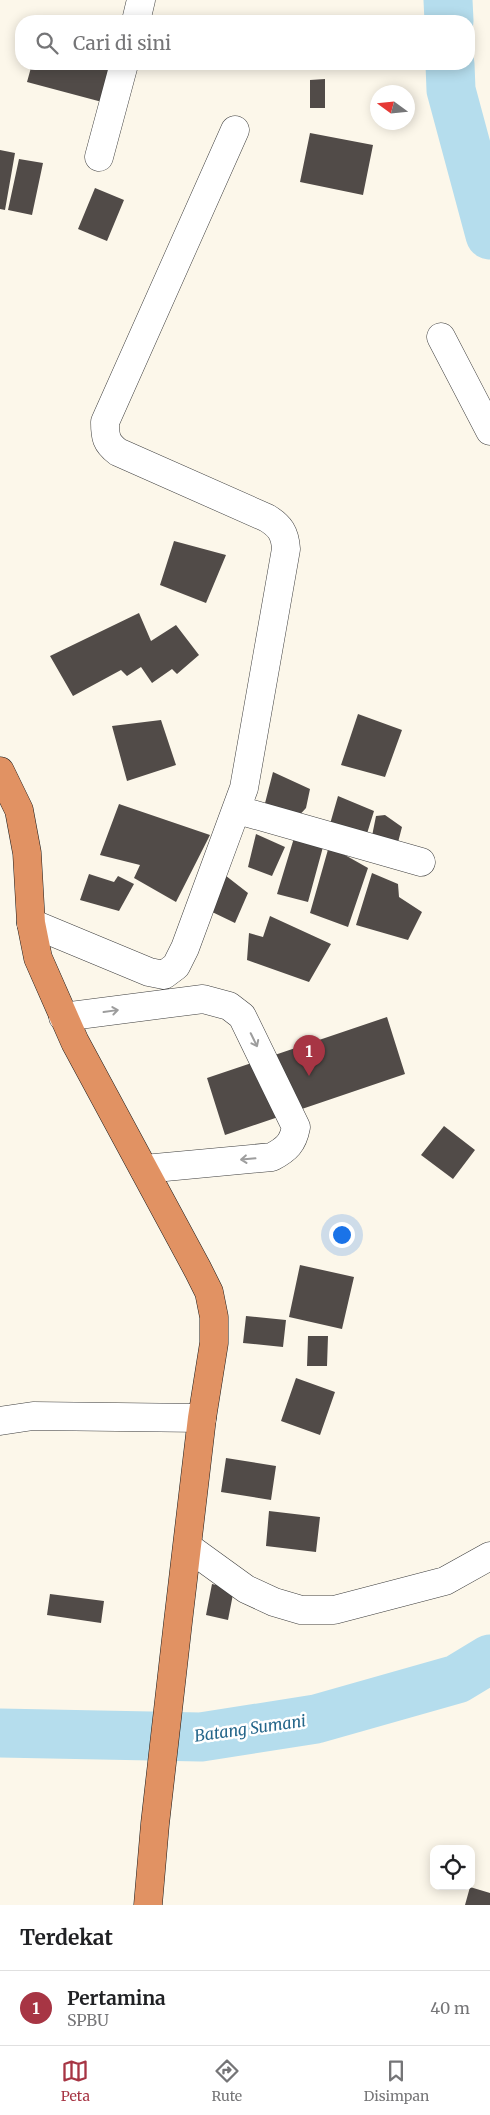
<!DOCTYPE html>
<html lang="id">
<style>
:root{--surface:#fff;--page:#f6f6f6;--text:#202124;--muted:#757577;--line:#e0e0e0;--accent:#a73544}
body{margin:0;font-family:Merriweather,serif;background:var(--page);color:var(--text)}
.controls{position:absolute;right:15px;bottom:15px;display:grid;overflow:hidden;border-radius:10px;box-shadow:0 2px 12px #0003}
.controls button{width:45px;height:45px;display:grid;place-items:center;padding:0;border:0;border-bottom:1px solid var(--line);background:var(--surface);color:var(--text);font:25px sans-serif}
.compass{position:absolute;left:370px;top:85px;width:45px;height:45px;border-radius:50%;background:var(--surface);box-shadow:0 2px 12px #0003;rotate:285deg}
.you{position:absolute;left:341px;top:1234px;width:18px;height:18px;margin:-12px;border:4px solid #fff;border-radius:50%;background:#1a73e8;box-shadow:0 0 0 8px #1a73e833}
.badge{display:grid;place-items:center;width:32px;height:32px;border-radius:50%;background:var(--accent);color:#fff;font-size:16px;font-weight:700}
.pin{position:absolute;translate:-50% -41px;filter:drop-shadow(0 1px 2px #0008)}
.pin::after{content:'';position:absolute;top:26px;width:18px;height:15px;background:inherit;clip-path:polygon(0 0,100% 0,50% 100%)}
.list{margin:0;padding:0;list-style:none}
h2{display:flex;justify-content:space-between;align-items:center;height:65px;margin:0;padding:0 20px;font-size:21px}
h2 small{font-size:16px;font-weight:400;color:var(--muted)}
.list li{display:grid;grid-template-columns:32px 1fr auto;gap:15px;align-items:center;box-sizing:border-box;height:75px;padding:0 20px;border-top:1px solid var(--line)}
.list b{display:block;font-size:19px;white-space:nowrap}
.list p{margin:0;font-size:16px;white-space:nowrap;color:var(--muted)}
.list em{font-size:16px;font-style:normal;color:var(--muted)}
.icon{flex:none;width:28px;height:28px;fill:none;stroke:currentColor;stroke-width:2;stroke-linecap:round;stroke-linejoin:round}
.map{position:relative;flex:none;width:490px;height:1905px;overflow:hidden}
.search{position:absolute;background:var(--surface);box-shadow:0 2px 12px #0003;left:15px;right:15px;top:15px;height:55px;display:flex;align-items:center;gap:12px;box-sizing:border-box;padding:0 18px;border-radius:20px;color:var(--muted);font-size:19px}
.sheet{height:140px;background:var(--surface)}
nav{display:flex;justify-content:space-around;align-items:center;box-sizing:border-box;height:70px;border-top:1px solid var(--line);background:var(--surface);font-size:14px;color:var(--muted)}
nav a{display:grid;justify-items:center;gap:2px}
nav .on{color:var(--accent)}
.map>svg:first-child{display:block}
</style>
<div class="map">
<svg width="490" height="1905" viewBox="0 0 490 1905">
<rect width="100%" height="100%" fill="#fcf7ea"/>
<g fill="none" stroke-linecap="round" stroke-linejoin="round">
<path stroke="#b5dded" stroke-width="49" d="M 448,0 L 449,21
M 450,64 L 451,90 L 490,235
M 0,1733 L 201,1737 L 316,1719 L 457,1679 L 490,1659"/>
</g>
<path fill="#514b48" d="M 32,64 L 112,64 L 102,102 L 27,82 Z
M 325,79 L 325,108 L 310,108 L 310,80 Z
M 310,133 L 373,145 L 363,195 L 300,182 Z
M 0,150 L 15,153 L 5,210 L 0,209 Z
M 19,159 L 43,163 L 32,215 L 8,210 Z
M 95,188 L 124,200 L 107,241 L 78,229 Z
M 174,541 L 226,555 L 206,603 L 160,585 Z
M 139,613 L 151,641 L 176,625 L 199,655 L 177,674 L 172,669 L 152,683 L 141,667 L 127,676 L 121,670 L 73,696 L 50,656 Z
M 358,714 L 402,730 L 385,777 L 341,765 Z
M 161,720 L 176,765 L 127,781 L 112,726 Z
M 273,772 L 310,789 L 306,808 L 295,820 L 263,811 Z
M 338,796 L 374,811 L 365,840 L 328,831 Z
M 119,804 L 210,835 L 176,902 L 134,878 L 140,865 L 100,855 Z
M 385,815 L 402,827 L 396,850 L 371,841 L 376,816 Z
M 256,834 L 285,847 L 272,876 L 248,867 Z
M 294,838 L 323,847 L 308,902 L 277,894 Z
M 329,846 L 368,868 L 348,927 L 310,913 Z
M 221,872 L 248,893 L 235,923 L 208,910 Z
M 372,873 L 398,884 L 399,897 L 422,912 L 408,940 L 356,925 Z
M 89,874 L 114,882 L 118,876 L 134,884 L 119,911 L 80,900 Z
M 270,916 L 331,944 L 309,982 L 247,960 L 249,933 L 263,937 Z
M 387,1017 L 405,1074 L 225,1135 L 207,1078 Z
M 444,1126 L 475,1150 L 453,1179 L 421,1155 Z
M 300,1265 L 354,1277 L 342,1329 L 289,1317 Z
M 246,1316 L 286,1320 L 283,1347 L 243,1343 Z
M 308,1336 L 328,1336 L 327,1366 L 307,1366 Z
M 296,1378 L 335,1392 L 320,1435 L 281,1421 Z
M 226,1458 L 276,1466 L 271,1500 L 221,1492 Z
M 269,1511 L 320,1517 L 316,1552 L 266,1546 Z
M 212,1584 L 234,1589 L 228,1620 L 206,1615 Z
M 50,1594 L 104,1601 L 101,1623 L 47,1615 Z
M 470,1887 L 490,1893 L 490,1905 L 465,1905 Z"/>
<g fill="none" stroke-linecap="round" stroke-linejoin="round">
<defs>
<path id="minor" d="M 136,21 L 141,0
M 99,157 L 124,64
M 441,337 L 490,431
M 238,810 L 421,862
M 31,923 L 149,972 L 164,975 L 176,966 L 185,948 L 244,788 L 286,549 C 285,533 280,526 267,518 L 118,452 C 106,443 105,437 105,422 L 235,130
M 63,1017 L 203,999 L 229,1006 L 242,1016 L 296,1127 C 293,1143 287,1149 272,1157 L 144,1169
M 0,1421 L 33,1416 L 202,1418
M 188,1547 L 246,1589 L 274,1602 L 301,1610 L 334,1610 L 445,1581 L 490,1556"/>
<path id="highway" d="M 0,771 L 19,810 L 27,853 L 31,923 L 38,958 L 75,1042 L 198,1270 L 209,1292 L 214,1317 L 214,1343 L 202,1418 L 178,1622 L 155,1824 L 148,1905"/>
</defs>
<use href="#minor" stroke="#3d3d3d" stroke-width="29"/>
<use href="#highway" stroke="#1b1b1b" stroke-width="29"/>
<use href="#minor" stroke="#fff" stroke-width="28"/>
<use href="#highway" stroke="#e19263" stroke-width="28"/>
</g>
<defs><path id="oneway-shaft" d="M-6 0H5M1.5-3L5.5 0L1.5 3" fill="none" stroke-width="1.6" stroke-linecap="round" stroke-linejoin="round" transform="scale(1.25)"/></defs>
<g stroke="#9d9d9d">
<use href="#oneway-shaft" transform="translate(111 1011) rotate(-8)"/>
<use href="#oneway-shaft" transform="translate(254 1040) rotate(64)"/>
<use href="#oneway-shaft" transform="translate(248 1159) rotate(175)"/>
</g>
<g text-anchor="middle" dominant-baseline="central" stroke-width="5" stroke-linejoin="round" paint-order="stroke">
<g font-size="16" font-style="italic" fill="#25668a" stroke="#fff">
<text transform="translate(250 1728) rotate(-8)">Batang Sumani</text>
</g>
</g>
</svg>
<div class="controls">
<button><svg class="icon" aria-label="locate" viewBox="0 0 24 24"><circle cx="12" cy="12" r="6"/><path d="M12 2v4M12 18v4M2 12h4M18 12h4"/></svg></button>
</div>
<svg class="compass" viewBox="-18 -18 36 36"><path d="M0-13l5 13h-10z" fill="#e53935"/><path d="M0 13l5-13h-10z" fill="#757577"/></svg>
<div class="you"></div>
<div class="pin badge" style="left:309px;top:1076px">1</div>
<div class="search"><svg class="icon" aria-label="search" viewBox="0 0 24 24"><circle cx="10" cy="10" r="6"/><path d="M15 15l6 6"/></svg>Cari di sini</div>
</div>
<section class="sheet">
<h2>Terdekat<small></small></h2>
<ul class="list">
<li><span class="badge">1</span><div><b>Pertamina</b><p>SPBU</p></div><em>40 m</em></li>
</ul>
</section>
<nav>
<a class="on"><svg class="icon" aria-label="map" viewBox="0 0 24 24"><path d="M3 6l6-2 6 2 6-2v14l-6 2-6-2-6 2zM9 4v14M15 6v14"/></svg>Peta</a>
<a><svg class="icon" aria-label="directions" viewBox="0 0 24 24"><path d="M12 3l9 9-9 9-9-9zM9 14v-3h6M13 9l2 2-2 2"/></svg>Rute</a>
<a><svg class="icon" aria-label="saved" viewBox="0 0 24 24"><path d="M7 4h10v16l-5-4-5 4z"/></svg>Disimpan</a>
</nav>
